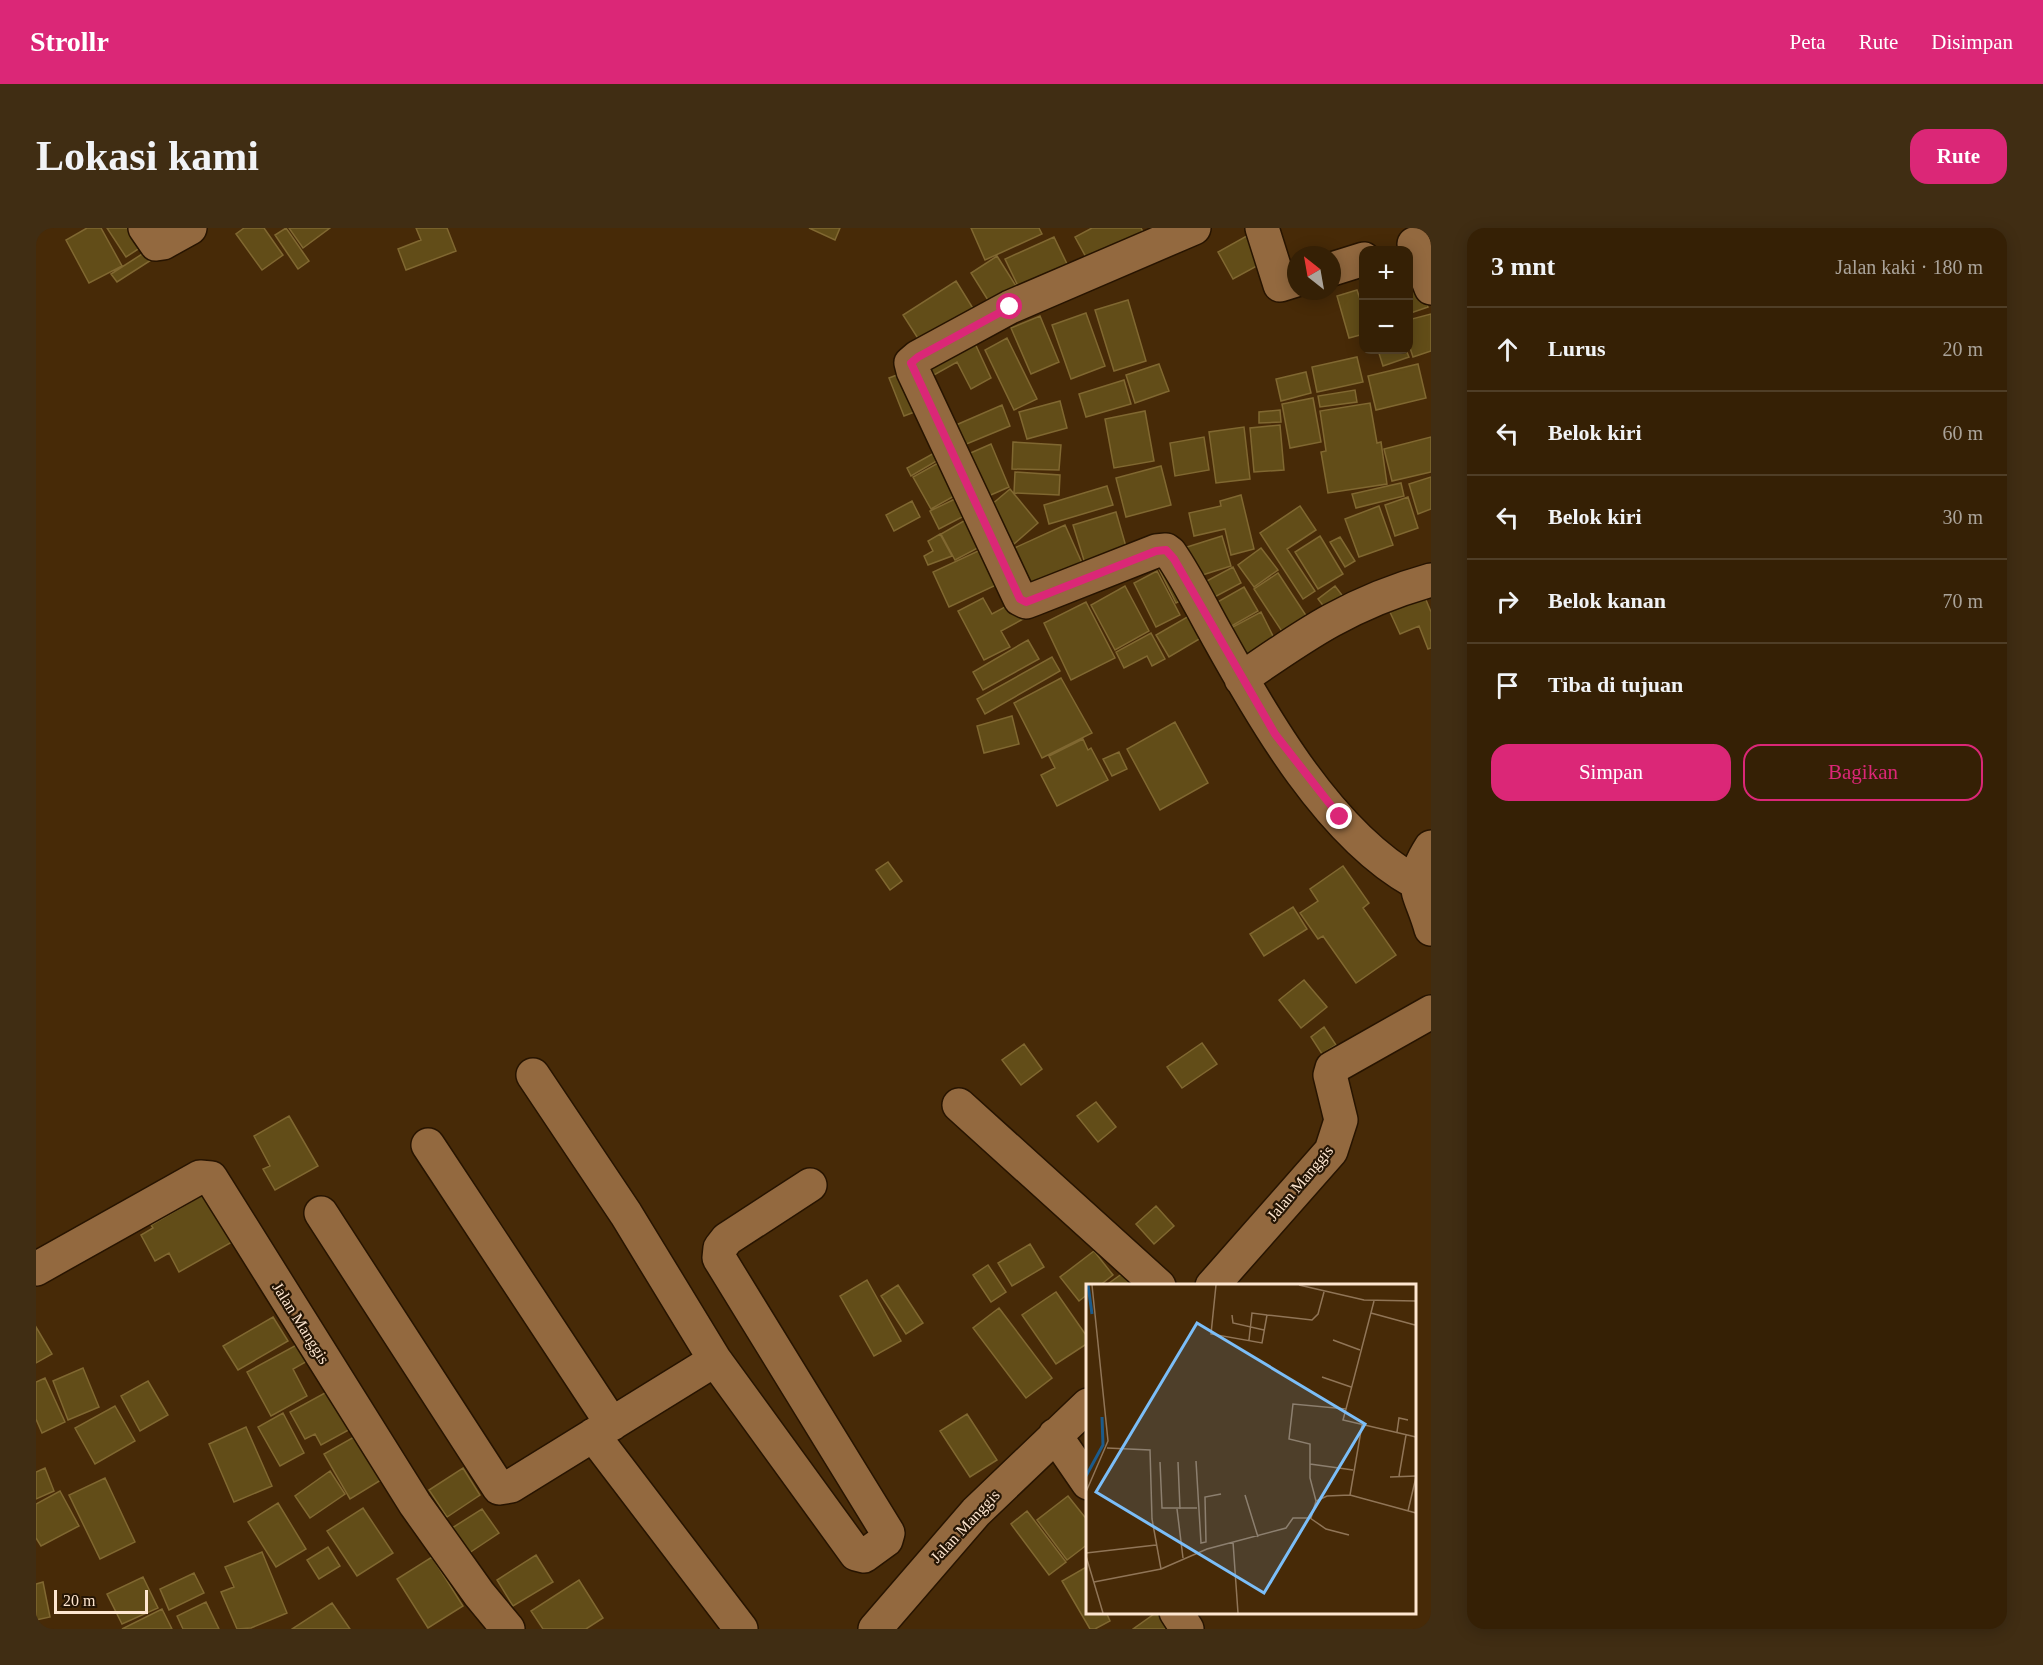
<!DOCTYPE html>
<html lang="id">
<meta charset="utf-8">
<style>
:root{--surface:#352005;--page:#402d13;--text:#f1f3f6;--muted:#aaa39a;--line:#4f3e27;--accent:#db2777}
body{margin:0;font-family:"Times New Roman",serif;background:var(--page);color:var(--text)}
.controls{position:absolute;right:18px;top:18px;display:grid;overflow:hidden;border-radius:12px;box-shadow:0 3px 15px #0003}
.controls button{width:54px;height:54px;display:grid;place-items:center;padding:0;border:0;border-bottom:2px solid var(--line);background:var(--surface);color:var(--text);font:30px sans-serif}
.compass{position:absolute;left:1251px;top:18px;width:54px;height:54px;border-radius:50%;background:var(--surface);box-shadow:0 3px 15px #0003;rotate:329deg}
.scale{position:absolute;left:18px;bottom:15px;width:94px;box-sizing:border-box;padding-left:6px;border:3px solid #fee6d0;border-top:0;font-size:16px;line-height:21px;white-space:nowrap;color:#fee6d0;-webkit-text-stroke:4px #251504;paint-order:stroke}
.stop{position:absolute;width:18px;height:18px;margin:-14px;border:4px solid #db2777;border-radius:50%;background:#fff}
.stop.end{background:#db2777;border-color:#fff;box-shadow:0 2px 6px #0008}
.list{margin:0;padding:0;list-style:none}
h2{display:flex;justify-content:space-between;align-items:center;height:78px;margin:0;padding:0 24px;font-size:26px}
h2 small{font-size:20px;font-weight:400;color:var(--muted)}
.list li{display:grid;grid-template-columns:39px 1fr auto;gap:18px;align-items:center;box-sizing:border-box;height:84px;padding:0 24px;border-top:2px solid var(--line)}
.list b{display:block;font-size:22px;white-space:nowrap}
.list em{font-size:20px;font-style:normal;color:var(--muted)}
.actions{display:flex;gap:12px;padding:18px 24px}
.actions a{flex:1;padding:14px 0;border:2px solid var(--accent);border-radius:18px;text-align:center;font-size:21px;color:var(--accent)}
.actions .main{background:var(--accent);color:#fff}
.icon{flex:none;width:33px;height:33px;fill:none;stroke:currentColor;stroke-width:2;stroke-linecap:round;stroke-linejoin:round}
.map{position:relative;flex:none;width:1395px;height:1401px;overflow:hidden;border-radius:18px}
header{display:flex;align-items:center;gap:36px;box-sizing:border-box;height:84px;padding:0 30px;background:var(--accent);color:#fff}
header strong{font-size:28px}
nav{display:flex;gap:33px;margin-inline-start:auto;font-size:21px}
.intro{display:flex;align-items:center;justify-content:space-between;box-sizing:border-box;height:144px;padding:0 36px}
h1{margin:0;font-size:42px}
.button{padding:15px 27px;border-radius:18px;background:var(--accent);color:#fff;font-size:21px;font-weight:700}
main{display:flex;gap:36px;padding:0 36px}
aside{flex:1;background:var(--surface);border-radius:18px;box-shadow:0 3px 15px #0003}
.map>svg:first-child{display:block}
</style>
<header>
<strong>Strollr</strong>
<nav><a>Peta</a><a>Rute</a><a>Disimpan</a></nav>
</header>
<div class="intro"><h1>Lokasi kami</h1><a class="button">Rute</a></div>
<main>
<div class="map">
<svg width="1395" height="1401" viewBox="0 0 1395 1401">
<rect width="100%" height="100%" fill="#472a07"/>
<path fill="#624d18" stroke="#806831" stroke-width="1.5" d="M 51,0 L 65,0 L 86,38 L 53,55 L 30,12 Z
M 71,0 L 100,0 L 110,16 L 90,29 Z
M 208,0 L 228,0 L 247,27 L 226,42 L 200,6 Z
M 250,0 L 273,33 L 262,41 L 239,7 Z
M 253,0 L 294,0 L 267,20 Z
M 380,0 L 411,0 L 420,23 L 370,42 L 362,21 L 385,12 Z
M 773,0 L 804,0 L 799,12 Z
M 935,0 L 1003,0 L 1006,6 L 949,32 Z
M 1056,0 L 1105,0 L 1112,13 L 1057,42 L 1039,9 Z
M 1216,5 L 1230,33 L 1197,51 L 1182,24 Z
M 1018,9 L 1032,38 L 983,60 L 969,31 Z
M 117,19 L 123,27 L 81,54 L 75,46 Z
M 961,28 L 987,69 L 960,85 L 935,45 Z
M 1374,33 L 1392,79 L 1372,86 L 1372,34 Z
M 920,53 L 943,90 L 890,123 L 867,87 Z
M 1321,62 L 1328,83 L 1328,106 L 1313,110 L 1301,68 Z
M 1092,72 L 1110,133 L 1078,143 L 1059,82 Z
M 1050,85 L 1069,138 L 1035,151 L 1016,97 Z
M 1395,86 L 1395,123 L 1377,129 L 1372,114 L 1372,92 Z
M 1004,88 L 1023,134 L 995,146 L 975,100 Z
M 936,109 L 955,150 L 935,161 L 921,134 L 898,147 L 890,132 Z
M 971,110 L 1001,171 L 978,182 L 949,122 Z
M 1342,122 L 1370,122 L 1373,129 L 1347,138 Z
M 1321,129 L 1327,154 L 1281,164 L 1276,139 Z
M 1123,136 L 1133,163 L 1099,175 L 1090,147 Z
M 1382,136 L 1390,170 L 1340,182 L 1332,148 Z
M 874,142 L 889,180 L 868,188 L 853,150 Z
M 1270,144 L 1275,165 L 1245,173 L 1240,151 Z
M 1088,152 L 1095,176 L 1050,189 L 1043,166 Z
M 1319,162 L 1321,174 L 1284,179 L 1282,168 Z
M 1277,170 L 1285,214 L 1254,220 L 1246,176 Z
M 1024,173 L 1031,200 L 991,211 L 983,184 Z
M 1334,175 L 1341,215 L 1345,214 L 1351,256 L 1292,265 L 1285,224 L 1290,223 L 1284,183 Z
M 966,177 L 974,198 L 928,217 L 920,197 Z
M 1244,182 L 1245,194 L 1223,195 L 1223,184 Z
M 1109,183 L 1118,233 L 1078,240 L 1069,191 Z
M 1244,197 L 1248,242 L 1218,244 L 1214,200 Z
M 1208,199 L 1214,251 L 1180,255 L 1173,204 Z
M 1168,209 L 1173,242 L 1139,248 L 1134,215 Z
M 1395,209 L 1395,244 L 1356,253 L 1348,221 Z
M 977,214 L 1025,217 L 1023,242 L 976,241 Z
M 955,216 L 973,259 L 948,270 L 930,227 Z
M 900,224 L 904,231 L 875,248 L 871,240 Z
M 911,230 L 929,262 L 895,281 L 877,249 Z
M 1125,238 L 1135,277 L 1090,289 L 1080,250 Z
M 979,244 L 1024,247 L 1023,267 L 978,265 Z
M 1395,249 L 1395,281 L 1382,286 L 1373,256 Z
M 1365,255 L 1368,268 L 1320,280 L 1316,266 Z
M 1071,258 L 1077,277 L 1013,296 L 1008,277 Z
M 974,261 L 1002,295 L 978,316 L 949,282 Z
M 1205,267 L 1218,321 L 1195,327 L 1189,301 L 1158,308 L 1153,285 L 1185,278 L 1184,273 Z
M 923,269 L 932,286 L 903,301 L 894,283 Z
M 1372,269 L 1382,300 L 1359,308 L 1349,277 Z
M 876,273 L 884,289 L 858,303 L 850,287 Z
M 1264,278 L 1280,302 L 1251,321 L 1279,363 L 1267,371 L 1224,305 Z
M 1343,278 L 1357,317 L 1323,329 L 1309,291 Z
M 1080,284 L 1093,329 L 1051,342 L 1037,297 Z
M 940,286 L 955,313 L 919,332 L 905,306 Z
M 1029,297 L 1046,335 L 991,360 L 974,322 Z
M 904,306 L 916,328 L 892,337 L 888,328 L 897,323 L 892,313 Z
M 1186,308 L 1195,338 L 1160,349 L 1151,319 Z
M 1284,308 L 1307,346 L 1282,361 L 1259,324 Z
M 1304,309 L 1319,333 L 1309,339 L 1294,314 Z
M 955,317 L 971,352 L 913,379 L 897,344 Z
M 1225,320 L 1242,342 L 1218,359 L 1202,337 Z
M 1138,332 L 1156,367 L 1140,375 L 1122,339 Z
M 1197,339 L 1205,355 L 1173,372 L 1165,356 Z
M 1121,343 L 1144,387 L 1120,399 L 1098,355 Z
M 1242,345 L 1275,395 L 1251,411 L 1218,361 Z
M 1089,358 L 1113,403 L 1079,422 L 1055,377 Z
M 1299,358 L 1309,371 L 1292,384 L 1282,371 Z
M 1208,359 L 1222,383 L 1192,400 L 1178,376 Z
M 1388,367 L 1395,384 L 1395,420 L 1392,421 L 1383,398 L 1364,406 L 1353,382 Z
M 947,370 L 956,386 L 982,372 L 991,389 L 965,403 L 974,419 L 948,432 L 922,383 Z
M 1050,374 L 1079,430 L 1035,452 L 1008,395 Z
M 1225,384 L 1242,418 L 1210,434 L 1193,401 Z
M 1153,388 L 1165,410 L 1133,429 L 1120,407 Z
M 1115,405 L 1129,431 L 1116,438 L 1111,428 L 1088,440 L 1080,424 Z
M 992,412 L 1003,431 L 947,462 L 937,444 Z
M 1016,429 L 1024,443 L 949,486 L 941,471 Z
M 1025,450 L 1056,505 L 1006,530 L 978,475 Z
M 976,488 L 983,516 L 948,525 L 941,498 Z
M 1139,494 L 1172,555 L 1124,582 L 1091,521 Z
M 1047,511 L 1052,522 L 1055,520 L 1072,552 L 1021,578 L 1005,547 L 1019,540 L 1013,528 Z
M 1083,524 L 1091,541 L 1076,548 L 1067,531 Z
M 852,634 L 866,653 L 854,662 L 840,642 Z
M 1307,638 L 1333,675 L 1327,680 L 1360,727 L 1320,755 L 1287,708 L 1282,711 L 1264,685 L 1282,673 L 1274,661 Z
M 1257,679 L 1271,701 L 1228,728 L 1214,706 Z
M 1268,752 L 1291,779 L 1265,800 L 1243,772 Z
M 1288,799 L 1300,817 L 1286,826 L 1275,809 Z
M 1166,815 L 1181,836 L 1146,860 L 1131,839 Z
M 988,816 L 1006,841 L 985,857 L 966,832 Z
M 1060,874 L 1080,899 L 1062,914 L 1041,888 Z
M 253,888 L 282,938 L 239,962 L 227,941 L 234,938 L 218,908 Z
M 168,966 L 196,1014 L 143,1044 L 133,1025 L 119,1033 L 105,1007 L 117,1000 L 115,997 Z
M 1120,978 L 1138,998 L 1118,1016 L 1100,996 Z
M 994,1016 L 1008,1039 L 976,1058 L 962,1035 Z
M 1058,1023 L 1077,1047 L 1063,1058 L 1052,1058 L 1052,1066 L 1043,1073 L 1024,1049 Z
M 952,1037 L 970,1064 L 955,1074 L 937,1047 Z
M 1087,1045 L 1095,1056 L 1097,1054 L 1100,1058 L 1069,1058 Z
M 831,1052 L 865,1113 L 838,1128 L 804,1068 Z
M 862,1057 L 887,1095 L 870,1106 L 845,1068 Z
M 1020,1064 L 1052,1110 L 1052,1115 L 1020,1136 L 986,1087 Z
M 963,1080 L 1016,1150 L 990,1170 L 937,1100 Z
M 237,1089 L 252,1113 L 202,1142 L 187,1118 Z
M 0,1099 L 16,1126 L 0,1135 Z
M 266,1114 L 275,1131 L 257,1141 L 271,1168 L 235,1188 L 211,1144 Z
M 47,1140 L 63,1179 L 32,1192 L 17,1153 Z
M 9,1150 L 29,1194 L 6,1205 L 0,1191 L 0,1154 Z
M 112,1153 L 132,1187 L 104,1203 L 85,1168 Z
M 298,1160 L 320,1198 L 285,1217 L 279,1206 L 269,1211 L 254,1184 Z
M 79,1178 L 99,1213 L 59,1236 L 39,1200 Z
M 247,1185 L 268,1225 L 244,1238 L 222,1199 Z
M 931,1186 L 961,1232 L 934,1249 L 904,1203 Z
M 210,1199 L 236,1258 L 198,1274 L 173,1216 Z
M 325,1205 L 350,1249 L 314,1271 L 288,1226 Z
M 9,1240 L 18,1263 L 0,1271 L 0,1244 Z
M 427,1240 L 444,1267 L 411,1289 L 393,1262 Z
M 294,1243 L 309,1266 L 274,1290 L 259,1268 Z
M 69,1250 L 99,1314 L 64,1331 L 33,1267 Z
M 24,1263 L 43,1298 L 5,1318 L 0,1310 L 0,1276 Z
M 1032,1268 L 1052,1293 L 1052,1316 L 1031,1332 L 1001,1292 Z
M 242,1275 L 270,1321 L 240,1339 L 212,1294 Z
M 327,1280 L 357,1325 L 321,1348 L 291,1303 Z
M 446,1281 L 463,1305 L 433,1325 L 416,1300 Z
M 991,1283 L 1030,1334 L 1013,1347 L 975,1296 Z
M 292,1319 L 304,1338 L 283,1351 L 271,1332 Z
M 226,1324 L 251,1385 L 215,1400 L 201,1401 L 185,1364 L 198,1359 L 189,1339 Z
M 500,1327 L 517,1354 L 477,1378 L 461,1352 Z
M 396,1329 L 427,1378 L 392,1400 L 361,1351 Z
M 1052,1338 L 1052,1384 L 1070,1384 L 1074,1393 L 1059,1401 L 1054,1401 L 1026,1353 Z
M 158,1345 L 168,1365 L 133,1382 L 124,1361 Z
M 107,1349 L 122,1380 L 86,1396 L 71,1366 Z
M 543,1352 L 567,1390 L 550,1401 L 507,1401 L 495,1383 Z
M 7,1354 L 14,1389 L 0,1392 L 0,1356 Z
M 170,1374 L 183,1401 L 147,1401 L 141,1388 Z
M 296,1375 L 314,1401 L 256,1401 Z
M 126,1381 L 136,1401 L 86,1401 Z
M 1121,1384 L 1130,1384 L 1141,1401 L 1097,1401 Z"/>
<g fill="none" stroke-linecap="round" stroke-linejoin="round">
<defs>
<path id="minor" d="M 109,0 L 120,16 L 127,15 L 154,0
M 1158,0 L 974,79 L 882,129 L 875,135 L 877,143 L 984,371 L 990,374 L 998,371 L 1120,323 L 1130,322 L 1134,325 C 1152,351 1166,381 1182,409 C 1228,492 1294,607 1379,654
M 1226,0 L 1244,57 L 1260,52
M 1378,16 L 1395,60
M 1296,41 L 1328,31
M 1205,451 C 1271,405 1316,374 1395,352
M 1395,619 C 1370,658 1384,662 1395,701
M 497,847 L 590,986 L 679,1132 L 820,1326 L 828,1328 L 850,1312 L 852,1305 L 683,1030 L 684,1020 L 691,1011 L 774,957
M 923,877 L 1123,1058
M 392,917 L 576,1196
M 285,985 L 463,1260 L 475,1258 L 679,1132
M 0,1041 L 164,949 L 175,950 L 379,1276 L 443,1366 L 472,1401
M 1176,1058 L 1295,923 L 1305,892 L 1294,847 L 1296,840 L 1395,784
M 557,1207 L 705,1401
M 1019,1207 L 1052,1255
M 1140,1384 L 1151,1401
M 839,1401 L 940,1284 L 1052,1177"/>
</defs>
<use href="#minor" stroke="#271400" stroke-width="36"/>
<use href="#minor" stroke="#93693f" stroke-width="33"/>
</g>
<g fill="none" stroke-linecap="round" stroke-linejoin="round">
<path stroke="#db2777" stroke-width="8" d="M 974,79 L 882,129 L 875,135 L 984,371 L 990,374 L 998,371 L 1120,323 L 1130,322 L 1138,331 L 1239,506 L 1304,589"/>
</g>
<g text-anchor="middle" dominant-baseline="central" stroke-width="4.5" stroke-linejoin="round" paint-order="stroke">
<g font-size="16" fill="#fee6d0" stroke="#251504">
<text transform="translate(1264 955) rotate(-50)">Jalan Manggis</text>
<text transform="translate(265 1095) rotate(58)">Jalan Manggis</text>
<text transform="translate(929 1298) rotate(-47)">Jalan Manggis</text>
</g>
</g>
<g transform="translate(1050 1056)">
<rect width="330" height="330" fill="#472a07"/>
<path fill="none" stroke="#1c5b8b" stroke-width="3" d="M 2,1 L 6,30M 0,192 L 17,161 L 16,133"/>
<path fill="none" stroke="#907557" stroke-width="1.5" d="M 130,1 L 125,50 L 176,59 L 181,31 L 226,36 L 232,30 L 238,8M 213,1 L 278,16 L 330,17M 285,29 L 329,41M 146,31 L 147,39 L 178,46M 163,56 L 166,29 L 181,31M 247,56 L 274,66M 236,93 L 265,103M 260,125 L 257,136 L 330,153M 311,148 L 313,134 L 322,136M 21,164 L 64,166 L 66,235 L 75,285M 110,177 L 115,259 L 120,258 L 119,213 L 135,210M 74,178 L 76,224 L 111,224M 92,178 L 94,225M 224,180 L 267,186M 313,192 L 320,151M 304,193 L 330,192M 0,208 L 22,157 L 6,1M 159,211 L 172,253M 264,211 L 276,141M 230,217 L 224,194 L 224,160 L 203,155 L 207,120 L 260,125 L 288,17M 91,225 L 97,274M 322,227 L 330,193M 224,234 L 240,245 L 263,251M 147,258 L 152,329M 0,269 L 70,261M 0,272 L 17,329M 8,298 L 75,285 L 121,265 L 200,244 L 207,234 L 225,234 L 230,217 L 241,212 L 264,211 L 330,229"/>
<path fill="#7bbef8" fill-opacity="0.15" stroke="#7bbef8" stroke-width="3" d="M 111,39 L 279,140 L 178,309 L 10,208 Z"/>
<rect width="330" height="330" fill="none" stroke="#fee6d0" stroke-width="3"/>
</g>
</svg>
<div class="controls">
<button>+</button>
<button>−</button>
</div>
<svg class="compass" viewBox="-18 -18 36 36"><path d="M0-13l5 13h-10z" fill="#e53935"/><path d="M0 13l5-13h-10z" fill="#aaa39a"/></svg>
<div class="scale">20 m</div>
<div class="stop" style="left:974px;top:79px"></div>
<div class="stop end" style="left:1304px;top:589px"></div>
</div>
<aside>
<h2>3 mnt<small>Jalan kaki · 180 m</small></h2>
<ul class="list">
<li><svg class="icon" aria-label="ahead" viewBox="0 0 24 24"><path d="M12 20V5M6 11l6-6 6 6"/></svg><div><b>Lurus</b></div><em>20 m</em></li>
<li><svg class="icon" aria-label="left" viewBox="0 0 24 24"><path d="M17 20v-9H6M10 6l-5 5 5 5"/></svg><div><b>Belok kiri</b></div><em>60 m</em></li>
<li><svg class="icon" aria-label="left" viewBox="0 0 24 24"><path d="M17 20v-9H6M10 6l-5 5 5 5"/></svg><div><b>Belok kiri</b></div><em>30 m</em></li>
<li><svg class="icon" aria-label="right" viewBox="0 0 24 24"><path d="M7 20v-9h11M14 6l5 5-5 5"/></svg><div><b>Belok kanan</b></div><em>70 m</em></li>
<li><svg class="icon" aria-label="arrive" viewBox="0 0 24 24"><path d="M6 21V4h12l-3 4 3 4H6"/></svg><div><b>Tiba di tujuan</b></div></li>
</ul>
<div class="actions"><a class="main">Simpan</a><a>Bagikan</a></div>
</aside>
</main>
